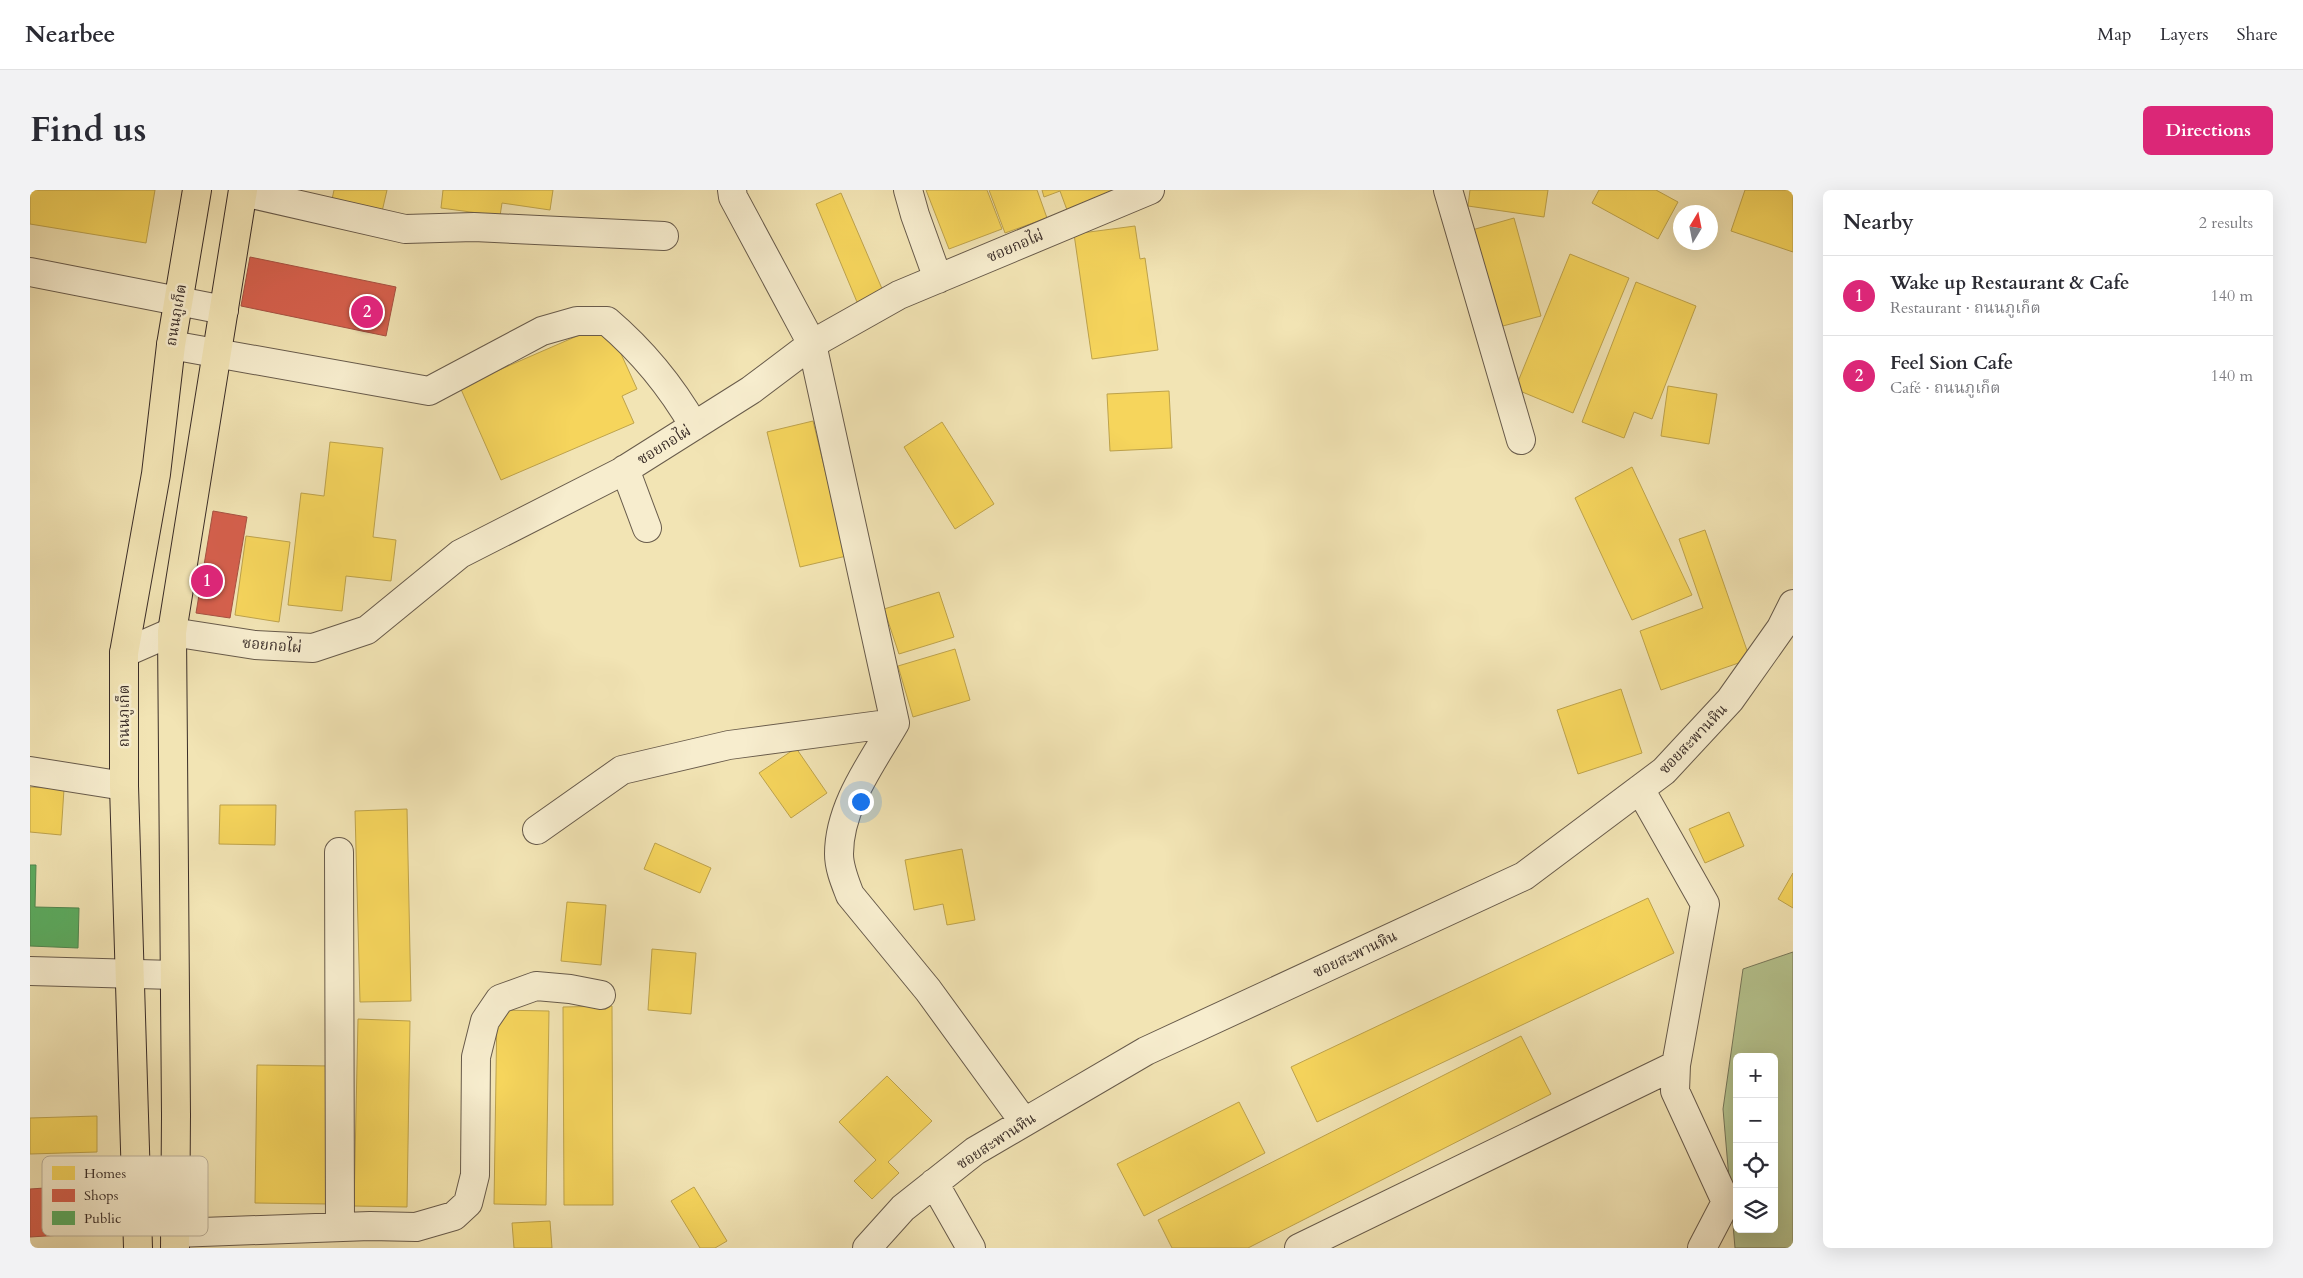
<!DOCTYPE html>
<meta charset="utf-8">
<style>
:root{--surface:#fff;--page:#f2f2f3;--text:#2b2b33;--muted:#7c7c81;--line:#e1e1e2;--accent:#db2777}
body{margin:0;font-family:Cardo,"Noto Serif Thai",serif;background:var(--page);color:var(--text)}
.controls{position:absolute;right:15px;bottom:15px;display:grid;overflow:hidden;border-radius:8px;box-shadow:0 5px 20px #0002}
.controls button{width:45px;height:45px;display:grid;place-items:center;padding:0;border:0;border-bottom:1px solid var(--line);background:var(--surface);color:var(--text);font:25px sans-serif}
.compass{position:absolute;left:1643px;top:15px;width:45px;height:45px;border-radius:50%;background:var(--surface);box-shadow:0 5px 20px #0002;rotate:10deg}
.you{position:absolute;left:830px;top:611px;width:18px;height:18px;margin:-12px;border:4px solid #fff;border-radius:50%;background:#1a73e8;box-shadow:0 0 0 8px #1a73e833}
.badge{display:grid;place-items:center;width:32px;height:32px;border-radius:50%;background:var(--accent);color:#fff;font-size:16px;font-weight:700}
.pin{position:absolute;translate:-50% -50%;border:2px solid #fff;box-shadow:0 1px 5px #0006}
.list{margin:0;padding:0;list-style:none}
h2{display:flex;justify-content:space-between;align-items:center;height:65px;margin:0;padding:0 20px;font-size:21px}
h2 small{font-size:16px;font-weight:400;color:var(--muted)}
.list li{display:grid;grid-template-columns:32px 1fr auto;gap:15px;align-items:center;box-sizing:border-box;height:80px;padding:0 20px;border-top:1px solid var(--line)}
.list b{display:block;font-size:19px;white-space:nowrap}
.list p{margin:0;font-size:16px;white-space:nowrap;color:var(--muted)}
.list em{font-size:16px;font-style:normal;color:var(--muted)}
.icon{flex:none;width:28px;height:28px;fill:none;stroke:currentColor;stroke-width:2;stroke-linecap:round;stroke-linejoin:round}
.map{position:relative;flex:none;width:1763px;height:1058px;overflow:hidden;border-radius:8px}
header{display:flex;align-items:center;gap:30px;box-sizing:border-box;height:70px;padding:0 25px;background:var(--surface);border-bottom:1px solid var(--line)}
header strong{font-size:24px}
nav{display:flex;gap:28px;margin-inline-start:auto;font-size:18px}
.intro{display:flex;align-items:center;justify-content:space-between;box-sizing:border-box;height:120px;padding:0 30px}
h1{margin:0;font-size:35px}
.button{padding:12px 22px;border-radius:8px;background:var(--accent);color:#fff;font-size:18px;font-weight:700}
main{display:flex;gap:30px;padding:0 30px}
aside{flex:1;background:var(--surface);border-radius:8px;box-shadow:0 5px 20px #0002}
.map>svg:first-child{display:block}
</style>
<header>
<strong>Nearbee</strong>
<nav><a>Map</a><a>Layers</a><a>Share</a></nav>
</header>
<div class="intro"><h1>Find us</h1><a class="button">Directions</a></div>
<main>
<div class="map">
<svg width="1763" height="1058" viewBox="0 0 1763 1058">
<rect width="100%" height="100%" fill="#f2e4b4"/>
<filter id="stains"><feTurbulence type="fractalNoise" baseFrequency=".004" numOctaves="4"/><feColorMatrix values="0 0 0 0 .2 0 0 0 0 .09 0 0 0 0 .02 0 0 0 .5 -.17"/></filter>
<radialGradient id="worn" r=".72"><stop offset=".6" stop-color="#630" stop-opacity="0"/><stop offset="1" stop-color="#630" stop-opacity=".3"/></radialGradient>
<path fill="#b6c590" stroke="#78795c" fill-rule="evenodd" d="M 1763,762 L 1763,1058 L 1705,1058 L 1693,919 L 1713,779 ZM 1707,867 L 1744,867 L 1744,1039 L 1707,1039 Z"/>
<path fill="#f6d55c" stroke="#bea34c" d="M 0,0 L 125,0 L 116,53 L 0,34 Z
M 304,0 L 357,0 L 351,26 L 301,14 Z
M 413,0 L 523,0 L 520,20 L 472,13 L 470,26 L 411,18 Z
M 896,0 L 957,0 L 972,39 L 919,59 Z
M 959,0 L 1007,0 L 1017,28 L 975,43 Z
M 1012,0 L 1092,0 L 1037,20 L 1030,1 L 1014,7 Z
M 1440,0 L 1518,0 L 1514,27 L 1438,16 Z
M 1569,0 L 1626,0 L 1648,12 L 1628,49 L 1562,13 Z
M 1715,0 L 1763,0 L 1763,62 L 1701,41 Z
M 811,3 L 853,101 L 827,112 L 786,14 Z
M 1484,28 L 1511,126 L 1469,137 L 1442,40 Z
M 1105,36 L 1110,69 L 1115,68 L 1128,160 L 1062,169 L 1044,44 Z
M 1540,64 L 1599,88 L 1543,223 L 1485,199 Z
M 1606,92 L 1666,116 L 1622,229 L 1604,222 L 1594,248 L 1552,232 Z
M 577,133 L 607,199 L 592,206 L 604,233 L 471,290 L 430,197 Z
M 1638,196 L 1687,204 L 1679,254 L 1631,246 Z
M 1139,201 L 1142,258 L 1080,261 L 1077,204 Z
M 783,231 L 807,329 L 825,364 L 770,377 L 737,242 Z
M 912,232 L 964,314 L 925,339 L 874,257 Z
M 300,252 L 353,258 L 343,347 L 366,350 L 361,391 L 316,386 L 312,421 L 258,415 L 271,303 L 294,306 Z
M 1602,277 L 1662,405 L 1602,430 L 1545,308 Z
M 1675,340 L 1720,469 L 1631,500 L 1610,441 L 1673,418 L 1649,349 Z
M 216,346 L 260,352 L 249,432 L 205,425 Z
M 909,402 L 924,447 L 869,464 L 854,419 Z
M 925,459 L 940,510 L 883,527 L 868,476 Z
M 1591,499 L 1612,563 L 1548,584 L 1527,520 Z
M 766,558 L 797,603 L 761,628 L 729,583 Z
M 0,597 L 34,599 L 31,645 L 0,642 Z
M 190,615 L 246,615 L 245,655 L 189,654 Z
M 377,619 L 381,811 L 330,812 L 325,621 Z
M 1699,622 L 1714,656 L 1675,673 L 1659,639 Z
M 625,653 L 681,678 L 670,703 L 614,679 Z
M 932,659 L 945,730 L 917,735 L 913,714 L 884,720 L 875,670 Z
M 1763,683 L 1763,718 L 1748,709 Z
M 1618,708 L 1644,763 L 1287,932 L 1261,877 Z
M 537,712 L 576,715 L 571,775 L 531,771 Z
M 622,759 L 666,763 L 661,824 L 618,820 Z
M 582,816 L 583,1015 L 534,1015 L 533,817 Z
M 467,820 L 519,821 L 516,1015 L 464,1014 Z
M 328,829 L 380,831 L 377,1017 L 324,1016 Z
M 1491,846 L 1521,904 L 1218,1058 L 1142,1058 L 1128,1030 Z
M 227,875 L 301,876 L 299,1014 L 225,1013 Z
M 857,886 L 902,931 L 858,972 L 869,983 L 842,1009 L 824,991 L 846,970 L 809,932 Z
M 1209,912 L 1235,963 L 1114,1026 L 1087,974 Z
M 67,926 L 67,962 L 0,964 L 0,928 Z
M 664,997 L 697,1051 L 685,1058 L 670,1058 L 641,1011 Z
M 520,1031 L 522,1058 L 484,1058 L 482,1033 Z"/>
<path fill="#d6604d" stroke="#a75142" d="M 220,67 L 366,97 L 356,146 L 211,116 Z
M 183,321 L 217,327 L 200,428 L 166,423 Z
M 45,996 L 48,1044 L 0,1047 L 0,999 Z"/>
<path fill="#5aae61" stroke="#508750" d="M 0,675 L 6,675 L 5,717 L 49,718 L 48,758 L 0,756 Z"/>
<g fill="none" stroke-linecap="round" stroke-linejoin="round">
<defs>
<path id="minor" d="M 878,0 L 885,25 L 908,89
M 1418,0 L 1491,250
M 213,2 L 375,39 L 444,37 L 634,46
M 0,82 L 194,120
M 141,155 L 399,201 L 512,141 L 547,131 L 577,131 C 611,160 641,196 664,236
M 595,279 L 617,338
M 94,463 L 142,442 L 225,455 L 283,458 L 337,440 L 430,364 L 591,282 L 721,200 L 782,154 L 869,105 L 1120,0
M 865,533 C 842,573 809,616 809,664 C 809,678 815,692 820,705 L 898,800 L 994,932
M 0,581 L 94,596
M 1610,599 L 1675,714 L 1646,875 L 1645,901 L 1696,1012 L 1672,1058
M 507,640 L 592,580 L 699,555 L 865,533 L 782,154 L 703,7 L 702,0
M 309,662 L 310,1037
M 0,781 L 144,785
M 904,993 L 941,1058
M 145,1043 L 340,1036 L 386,1037 L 424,1026 L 438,1013 L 445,985 L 446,867 L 455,831 L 470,809 L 506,796 L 540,799 L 571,805
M 837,1058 L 873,1018 L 945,961 L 1116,861 L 1494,686 L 1634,581 L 1700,510 L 1751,438 L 1763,414
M 1269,1058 L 1646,875"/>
<path id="major" d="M 108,1058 L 94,596 L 94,463 L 126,284 L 141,155 L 167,0
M 145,1058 L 146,925 L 142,442 L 213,0"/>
</defs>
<use href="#minor" stroke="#685b4b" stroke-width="30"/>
<use href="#major" stroke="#3a2d28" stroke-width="30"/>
<use href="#minor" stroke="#f7edce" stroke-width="28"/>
<use href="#major" stroke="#f2e4b4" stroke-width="28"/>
</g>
<g text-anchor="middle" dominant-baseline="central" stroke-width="5" stroke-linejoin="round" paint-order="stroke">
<g font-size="15" fill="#3a2d28" stroke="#f7edce">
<text transform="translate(985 56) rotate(-23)">ซอยกอไผ่</text>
<text transform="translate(146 125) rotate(-80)">ถนนภูเก็ต</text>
<text transform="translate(634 255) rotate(-32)">ซอยกอไผ่</text>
<text transform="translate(242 455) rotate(5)">ซอยกอไผ่</text>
<text transform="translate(94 526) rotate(-90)">ถนนภูเก็ต</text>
<text transform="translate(1663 549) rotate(-46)">ซอยสะพานหิน</text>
<text transform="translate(1325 764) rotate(-25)">ซอยสะพานหิน</text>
<text transform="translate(966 951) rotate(-33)">ซอยสะพานหิน</text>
</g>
</g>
<rect x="12" y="966" width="166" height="80" rx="8" fill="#f7edce" stroke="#beb39c" stroke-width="1"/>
<rect x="22" y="976" width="23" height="14" fill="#f6d55c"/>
<rect x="22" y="999" width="23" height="13" fill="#d6604d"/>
<rect x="22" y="1021" width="23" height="14" fill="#5aae61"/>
<g font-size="14" fill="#3a2d28">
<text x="54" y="988">Homes</text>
<text x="54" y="1010">Shops</text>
<text x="54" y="1033">Public</text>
</g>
<rect width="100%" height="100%" filter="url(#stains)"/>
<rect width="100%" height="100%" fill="url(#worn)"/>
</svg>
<div class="controls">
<button>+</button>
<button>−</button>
<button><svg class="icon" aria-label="locate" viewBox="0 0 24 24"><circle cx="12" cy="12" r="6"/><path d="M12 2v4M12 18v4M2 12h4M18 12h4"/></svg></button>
<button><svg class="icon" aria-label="layers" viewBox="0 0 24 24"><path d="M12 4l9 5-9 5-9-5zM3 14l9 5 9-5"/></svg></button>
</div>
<svg class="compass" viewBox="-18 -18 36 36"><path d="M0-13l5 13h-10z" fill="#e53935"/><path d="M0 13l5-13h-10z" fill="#7c7c81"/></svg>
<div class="you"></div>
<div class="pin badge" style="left:177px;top:391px">1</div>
<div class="pin badge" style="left:337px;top:122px">2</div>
</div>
<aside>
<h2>Nearby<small>2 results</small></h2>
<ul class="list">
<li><span class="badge">1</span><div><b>Wake up Restaurant &amp; Cafe</b><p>Restaurant · ถนนภูเก็ต</p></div><em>140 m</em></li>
<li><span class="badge">2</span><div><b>Feel Sion Cafe</b><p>Café · ถนนภูเก็ต</p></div><em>140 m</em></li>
</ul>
</aside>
</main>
